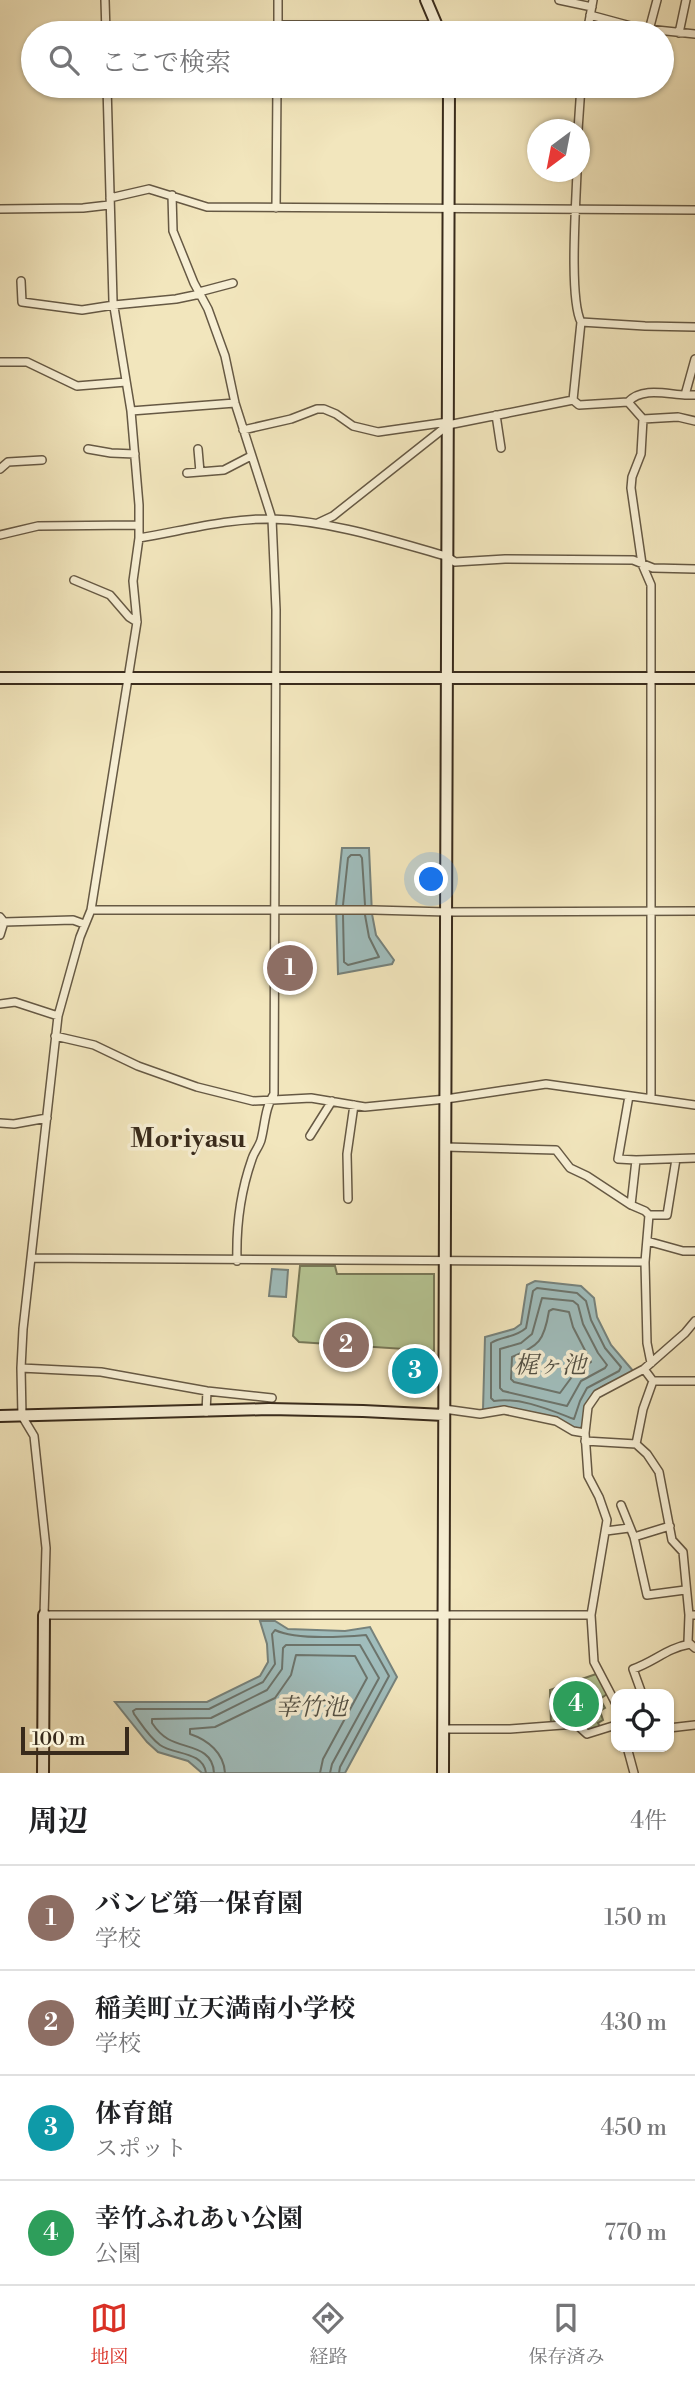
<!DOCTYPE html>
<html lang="ja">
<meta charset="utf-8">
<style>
:root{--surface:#fff;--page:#f6f6f6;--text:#202124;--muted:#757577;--line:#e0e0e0;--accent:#d93025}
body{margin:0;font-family:"Libre Bodoni","Noto Serif JP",serif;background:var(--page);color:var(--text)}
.controls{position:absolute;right:21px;bottom:21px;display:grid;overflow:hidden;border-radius:14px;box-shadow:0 2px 5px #0004}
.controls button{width:63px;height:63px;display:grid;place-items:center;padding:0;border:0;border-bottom:2px solid var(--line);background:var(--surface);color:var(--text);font:35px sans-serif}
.compass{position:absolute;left:527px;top:119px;width:63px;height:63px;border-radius:50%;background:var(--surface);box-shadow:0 2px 5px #0004;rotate:212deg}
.scale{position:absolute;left:21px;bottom:18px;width:108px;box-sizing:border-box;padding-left:7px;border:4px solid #382a1b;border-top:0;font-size:19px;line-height:24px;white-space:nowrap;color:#382a1b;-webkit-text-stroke:5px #f7efd4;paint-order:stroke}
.you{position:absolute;left:432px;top:880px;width:24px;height:24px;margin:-18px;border:5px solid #fff;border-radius:50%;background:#1a73e8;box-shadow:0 0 0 10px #1a73e833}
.badge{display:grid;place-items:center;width:46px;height:46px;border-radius:50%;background:var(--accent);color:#fff;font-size:23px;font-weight:700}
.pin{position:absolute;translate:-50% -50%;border:4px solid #fff;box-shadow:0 2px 7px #0006}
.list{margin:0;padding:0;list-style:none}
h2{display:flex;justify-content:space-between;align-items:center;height:91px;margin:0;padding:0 28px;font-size:30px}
h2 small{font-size:23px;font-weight:400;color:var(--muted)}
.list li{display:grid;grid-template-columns:46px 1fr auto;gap:21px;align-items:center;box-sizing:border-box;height:105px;padding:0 28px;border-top:2px solid var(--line)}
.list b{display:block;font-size:26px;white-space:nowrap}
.list p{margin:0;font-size:23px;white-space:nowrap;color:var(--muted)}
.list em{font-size:23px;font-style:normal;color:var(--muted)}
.icon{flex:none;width:38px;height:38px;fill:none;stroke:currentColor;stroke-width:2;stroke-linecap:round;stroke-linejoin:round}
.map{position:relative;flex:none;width:695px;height:1773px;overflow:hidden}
.search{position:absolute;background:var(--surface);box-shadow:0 2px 5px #0004;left:21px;right:21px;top:21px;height:77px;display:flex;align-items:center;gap:18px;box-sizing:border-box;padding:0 24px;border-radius:38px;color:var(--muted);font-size:26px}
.sheet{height:511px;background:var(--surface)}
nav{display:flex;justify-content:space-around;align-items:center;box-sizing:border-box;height:98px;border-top:2px solid var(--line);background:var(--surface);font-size:19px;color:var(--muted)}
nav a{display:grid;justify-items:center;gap:4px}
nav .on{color:var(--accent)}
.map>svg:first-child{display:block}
</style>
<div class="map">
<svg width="695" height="1773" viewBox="0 0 695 1773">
<rect width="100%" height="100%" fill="#f2e6bd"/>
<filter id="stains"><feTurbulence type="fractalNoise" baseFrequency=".00286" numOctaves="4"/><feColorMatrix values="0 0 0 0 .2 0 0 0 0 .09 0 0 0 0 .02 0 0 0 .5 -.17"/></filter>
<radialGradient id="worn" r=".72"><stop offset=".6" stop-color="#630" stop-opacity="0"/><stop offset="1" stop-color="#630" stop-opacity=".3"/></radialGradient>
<path fill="#b6c694" stroke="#777858" stroke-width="2" d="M 300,1266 L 335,1266 L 337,1274 L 434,1274 L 434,1351 L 299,1342 L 293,1336 Z
M 599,1673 L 610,1692 L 600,1699 L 605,1708 L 600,1711 L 603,1720 L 598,1723 L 601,1729 L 584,1733 L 576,1724 L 551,1726 L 550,1690 Z"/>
<path fill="#a0bdbc" stroke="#76827c" stroke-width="2" d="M 342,848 L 369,848 L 372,914 L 376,935 L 394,960 L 392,964 L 338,974 L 336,906 Z
M 272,1269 L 288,1270 L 286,1297 L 269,1296 Z
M 535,1281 L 581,1286 L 594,1298 L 597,1317 L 611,1345 L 634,1372 C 599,1389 589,1384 582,1427 L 578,1429 C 570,1427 564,1422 557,1420 C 532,1411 509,1406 483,1410 L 485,1337 L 514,1329 L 521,1324 L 527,1285 Z
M 260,1621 L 275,1621 L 288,1629 L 345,1631 L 370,1627 L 397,1677 L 345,1773 L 202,1773 L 188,1761 L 158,1752 L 147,1742 L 115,1702 L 207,1702 L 260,1676 L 268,1662 L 267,1644 Z"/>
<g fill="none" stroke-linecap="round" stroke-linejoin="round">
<path stroke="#6c746c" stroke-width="2" d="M 343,905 L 348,858 L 351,855 L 360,855 L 362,858 L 365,905
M 343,915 L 344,962 L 348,965 L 379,957 L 369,937 L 365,915
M 537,1288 L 577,1293 L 586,1301 L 591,1320 L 605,1348 L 621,1367 L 619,1371 L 587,1388 L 580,1401 L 574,1419 C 550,1410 521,1397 494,1401 L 491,1398 L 491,1343 C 502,1336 515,1338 526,1328 L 533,1291 Z
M 542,1298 L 573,1301 L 578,1305 L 583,1324 L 598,1353 L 607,1365 L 605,1368 L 581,1381 L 567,1406 L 503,1391 L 500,1388 L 500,1349 L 521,1343 L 532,1334 Z
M 553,1309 L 569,1312 L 573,1327 L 591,1362 L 574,1374 L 560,1393 L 514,1382 L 511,1379 L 512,1357 C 539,1346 544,1341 549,1311 Z
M 206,1773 C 203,1751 174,1755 160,1745 C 149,1737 142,1725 134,1714 L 133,1711 L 136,1709 L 209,1709 L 263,1682 L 275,1664 L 272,1634 L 275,1630 C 295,1640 342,1637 366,1635 L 389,1676 L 340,1767 L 339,1773
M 214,1773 C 213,1746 185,1749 168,1739 C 161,1735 156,1729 152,1723 L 152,1719 L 211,1718 L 267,1690 L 282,1669 L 283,1648 L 286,1645 L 360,1645 L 379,1678 L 332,1764 L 330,1773
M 225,1773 C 224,1753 208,1740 190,1734 L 190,1729 L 215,1727 L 275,1698 L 291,1675 L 296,1655 L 355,1656 L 367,1678 L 323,1759 L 320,1773"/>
<defs>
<path id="street" d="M 105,0 L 106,33
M 278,0 L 278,33
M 559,0 L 592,7
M 590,15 L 638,28 L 695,34
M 278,25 L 437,25
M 649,30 L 657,0
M 587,33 L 593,0
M 679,33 L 686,0
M 107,86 L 113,301 L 131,411 L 139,505 L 139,538 L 133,581 L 137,622 L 91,910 L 80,937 L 58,1016 L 23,1329 L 21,1368 L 22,1416 L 34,1436 L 46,1548 L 44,1615 L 591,1615
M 161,86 L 190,89
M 54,87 L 107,87
M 449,88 L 581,88
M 578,130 L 581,86
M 172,195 L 173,231 L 194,283 L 208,309 L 225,356 L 235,403 L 272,519 L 276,610 L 274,1094 C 265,1107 265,1125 261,1140 C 259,1147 254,1152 252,1159 C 240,1193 236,1225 237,1261
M 110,198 L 149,189 L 207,207 L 695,210
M 276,208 L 277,86
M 0,209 L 83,208 L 109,205
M 21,281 L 22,302 L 82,310 L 114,305 L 176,299 L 200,294
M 199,292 L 233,283
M 581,322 L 645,326 L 695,327
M 695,359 L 685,395 L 695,395
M 0,362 L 27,362 L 77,386 L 126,382
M 573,400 L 581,322 C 569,298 576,203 577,172
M 628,402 C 642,387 666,394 685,395
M 131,411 L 235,403
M 496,415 L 501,448
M 643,419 L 641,454 L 632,477 L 631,488 L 642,564 L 651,585 L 651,1098
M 243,430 L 291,419 L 317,409 L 324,409 L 336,414 L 353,426 L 378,432 L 448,422
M 88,449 L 111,453 L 135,454
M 198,449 L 200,472
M 0,469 L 8,462 L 42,460
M 187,473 L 224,470 L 251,456
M 318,523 L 333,516 L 448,425 L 573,400 L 579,405 L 628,402 L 643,419 L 678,417 L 695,421
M 0,535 L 38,526 L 137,525
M 139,538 C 182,531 228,518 272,519 C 331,521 389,540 446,556 L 455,562 L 505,559 L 633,560 L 653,568 L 695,569
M 74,580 L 110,595 L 129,617 L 137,622
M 91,910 L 374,910 L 447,912 L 695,911
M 0,917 L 4,922 L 73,920 L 84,924
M 0,935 L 4,922
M 0,1004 L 15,1002 L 58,1016
M 55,1036 L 94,1045 L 138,1066 L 197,1087 L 253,1101 L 311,1098 L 365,1107 L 446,1099 L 546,1084 L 695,1105
M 629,1096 L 618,1159 L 636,1160 L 631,1205 L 645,1211 L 649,1215 L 645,1262 L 647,1343 L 651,1363
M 0,1123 L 14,1124 L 47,1118
M 310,1136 L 332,1101
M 445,1147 L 556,1150 L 570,1168 L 587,1176 L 631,1205
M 636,1160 L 695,1158
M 348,1199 L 347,1154 L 354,1105
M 649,1215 L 667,1215 L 676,1159
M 647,1241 L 683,1251 L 695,1251
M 32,1258 L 645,1262
M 21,1368 L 101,1372 L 207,1391 L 272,1398
M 644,1369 L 653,1381 L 695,1381
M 653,1381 L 643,1409 L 636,1444 L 647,1454 L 659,1472 L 672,1540 L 683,1552 L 689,1615 L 695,1615
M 444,1409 L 480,1414 L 504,1410 L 556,1421 L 573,1431 L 585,1433
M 206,1412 L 207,1391
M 585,1441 L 636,1444
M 621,1505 L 634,1537 L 647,1595 L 685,1590
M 606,1531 L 629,1528
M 634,1537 L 670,1526
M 689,1615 L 688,1642 L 695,1648
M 642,1694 L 633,1669 C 654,1662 667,1648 690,1644
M 616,1704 L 594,1662 L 591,1615 L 607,1520 L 599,1497 L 588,1476 L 585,1433 L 588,1407 L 597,1394 L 644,1369 L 685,1333 L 695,1321
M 669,1728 L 695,1725
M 444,1729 L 510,1729 L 576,1724 L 587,1734 L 616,1725
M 627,1747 L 634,1773"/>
<path id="secondary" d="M 426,0 L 440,33
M 0,678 L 695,678
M 0,1416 L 269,1409 L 363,1411 L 444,1415
M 43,1773 L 44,1615
M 443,1773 L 449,86"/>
</defs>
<use href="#street" stroke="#665944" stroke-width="10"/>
<use href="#secondary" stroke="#382a1b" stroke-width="14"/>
<use href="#street" stroke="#f7efd4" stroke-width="7"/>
<use href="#secondary" stroke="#f7efd4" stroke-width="10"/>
</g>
<g text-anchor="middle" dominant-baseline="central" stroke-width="7" stroke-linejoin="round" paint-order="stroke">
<g font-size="24" font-style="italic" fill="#524f43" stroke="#f7efd4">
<text x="550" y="1366">梶ヶ池</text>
<text x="311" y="1708">幸竹池</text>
</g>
<g font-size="26" font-weight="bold" fill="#382a1b" stroke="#f7efd4">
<text x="188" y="1139">Moriyasu</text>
</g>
</g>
<rect width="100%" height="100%" filter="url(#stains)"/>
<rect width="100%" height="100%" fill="url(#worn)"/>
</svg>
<div class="controls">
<button><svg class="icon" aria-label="locate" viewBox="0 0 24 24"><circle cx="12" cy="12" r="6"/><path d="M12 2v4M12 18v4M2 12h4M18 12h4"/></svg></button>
</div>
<svg class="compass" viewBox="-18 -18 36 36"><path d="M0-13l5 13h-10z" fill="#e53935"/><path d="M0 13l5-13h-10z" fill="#757577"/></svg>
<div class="scale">100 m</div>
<div class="you"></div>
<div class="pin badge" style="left:290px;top:968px;background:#8d6e63">1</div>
<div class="pin badge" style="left:346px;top:1345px;background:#8d6e63">2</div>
<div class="pin badge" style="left:415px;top:1371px;background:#0f9aa8">3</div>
<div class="pin badge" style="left:576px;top:1704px;background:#2e9e5b">4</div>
<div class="search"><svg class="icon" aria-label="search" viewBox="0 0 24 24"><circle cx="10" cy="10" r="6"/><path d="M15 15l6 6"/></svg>ここで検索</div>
</div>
<section class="sheet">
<h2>周辺<small>4件</small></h2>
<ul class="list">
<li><span class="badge" style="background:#8d6e63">1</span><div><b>バンビ第一保育園</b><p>学校</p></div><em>150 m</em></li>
<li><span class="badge" style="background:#8d6e63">2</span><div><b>稲美町立天満南小学校</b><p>学校</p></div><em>430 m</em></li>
<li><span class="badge" style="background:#0f9aa8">3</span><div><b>体育館</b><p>スポット</p></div><em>450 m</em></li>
<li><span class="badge" style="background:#2e9e5b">4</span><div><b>幸竹ふれあい公園</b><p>公園</p></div><em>770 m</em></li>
</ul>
</section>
<nav>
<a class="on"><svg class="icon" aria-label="map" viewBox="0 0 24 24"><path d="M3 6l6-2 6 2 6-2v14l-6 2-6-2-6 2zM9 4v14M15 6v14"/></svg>地図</a>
<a><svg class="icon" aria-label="directions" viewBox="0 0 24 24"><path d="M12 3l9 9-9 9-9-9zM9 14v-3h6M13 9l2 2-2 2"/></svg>経路</a>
<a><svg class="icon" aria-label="saved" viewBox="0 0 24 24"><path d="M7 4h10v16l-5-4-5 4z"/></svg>保存済み</a>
</nav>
